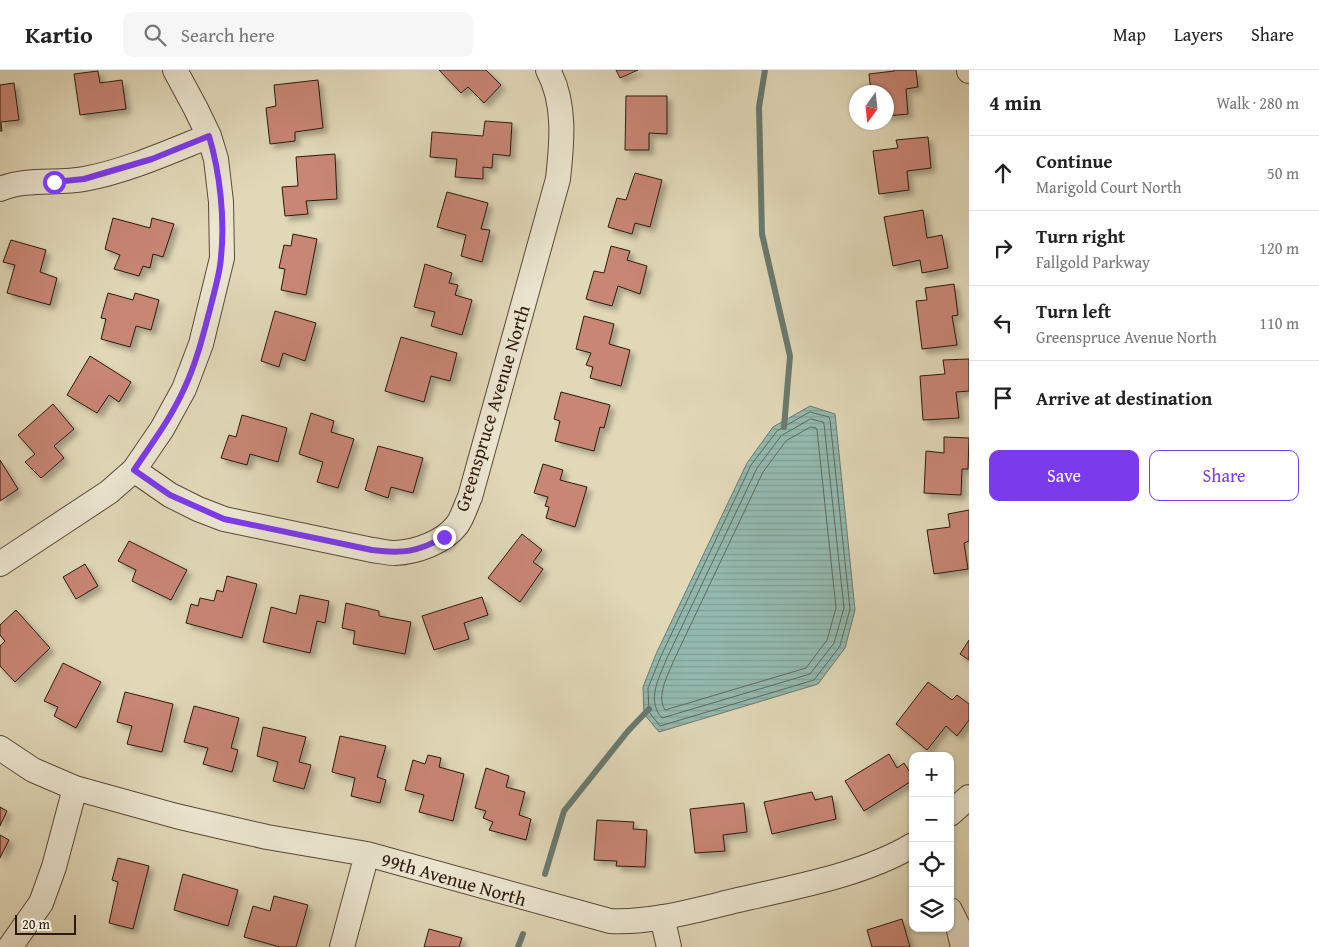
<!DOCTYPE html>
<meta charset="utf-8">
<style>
:root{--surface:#fff;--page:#f6f6f6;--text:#222;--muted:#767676;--line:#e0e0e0;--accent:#7c3aed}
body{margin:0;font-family:"Gentium Book Plus",serif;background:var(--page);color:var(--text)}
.controls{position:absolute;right:15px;bottom:15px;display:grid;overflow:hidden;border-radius:10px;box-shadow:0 1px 4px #0004}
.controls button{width:45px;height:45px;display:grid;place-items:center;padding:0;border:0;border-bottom:1px solid var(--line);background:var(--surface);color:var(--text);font:25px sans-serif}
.compass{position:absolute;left:849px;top:15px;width:45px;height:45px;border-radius:50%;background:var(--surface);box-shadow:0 1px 4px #0004;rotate:195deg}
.scale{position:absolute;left:15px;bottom:12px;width:61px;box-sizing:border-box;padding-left:5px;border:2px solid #2b190d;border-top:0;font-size:14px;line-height:18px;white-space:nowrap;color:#2b190d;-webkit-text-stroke:4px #ece6d1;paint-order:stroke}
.stop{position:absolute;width:15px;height:15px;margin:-11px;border:4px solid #7c3aed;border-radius:50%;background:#fff}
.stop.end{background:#7c3aed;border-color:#fff;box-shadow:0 1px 5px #0008}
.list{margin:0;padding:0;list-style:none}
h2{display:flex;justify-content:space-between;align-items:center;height:65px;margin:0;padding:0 20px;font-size:21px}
h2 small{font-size:16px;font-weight:400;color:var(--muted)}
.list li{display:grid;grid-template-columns:32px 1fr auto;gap:15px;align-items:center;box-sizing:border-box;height:75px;padding:0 20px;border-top:1px solid var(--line)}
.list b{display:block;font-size:19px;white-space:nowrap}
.list p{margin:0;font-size:16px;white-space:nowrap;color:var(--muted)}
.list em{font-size:16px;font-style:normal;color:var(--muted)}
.actions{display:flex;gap:10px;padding:15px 20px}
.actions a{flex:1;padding:11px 0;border:1px solid var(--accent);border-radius:10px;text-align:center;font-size:18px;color:var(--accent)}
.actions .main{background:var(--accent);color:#fff}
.icon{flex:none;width:28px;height:28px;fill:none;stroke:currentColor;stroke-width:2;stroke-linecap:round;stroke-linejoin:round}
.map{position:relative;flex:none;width:969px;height:877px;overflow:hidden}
header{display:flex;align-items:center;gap:30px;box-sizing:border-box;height:70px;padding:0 25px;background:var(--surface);border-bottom:1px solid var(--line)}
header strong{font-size:24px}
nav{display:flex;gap:28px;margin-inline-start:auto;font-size:18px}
.search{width:350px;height:45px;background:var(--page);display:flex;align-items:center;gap:12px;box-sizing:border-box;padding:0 18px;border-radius:10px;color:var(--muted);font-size:19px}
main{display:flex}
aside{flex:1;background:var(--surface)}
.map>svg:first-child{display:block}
</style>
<header>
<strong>Kartio</strong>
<div class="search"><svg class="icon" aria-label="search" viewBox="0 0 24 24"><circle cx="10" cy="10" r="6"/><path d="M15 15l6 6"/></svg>Search here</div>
<nav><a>Map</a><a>Layers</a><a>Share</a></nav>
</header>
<main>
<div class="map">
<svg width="969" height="877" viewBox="0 0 969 877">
<defs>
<pattern id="water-rules" width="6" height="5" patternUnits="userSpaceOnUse" patternTransform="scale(1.25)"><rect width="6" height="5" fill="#94bab0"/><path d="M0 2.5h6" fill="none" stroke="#809f96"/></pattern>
<filter id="shadow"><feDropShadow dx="4.5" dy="4.5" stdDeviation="2.5" flood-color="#0004"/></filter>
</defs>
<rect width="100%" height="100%" fill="#e1d8b8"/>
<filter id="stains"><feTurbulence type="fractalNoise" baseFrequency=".004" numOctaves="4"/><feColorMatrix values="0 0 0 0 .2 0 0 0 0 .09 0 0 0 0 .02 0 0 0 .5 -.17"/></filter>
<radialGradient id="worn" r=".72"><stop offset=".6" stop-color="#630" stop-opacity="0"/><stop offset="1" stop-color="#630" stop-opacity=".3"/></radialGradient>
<path fill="url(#water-rules)" stroke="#6a7a6f" d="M 810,336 L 835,344 L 855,540 L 845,578 L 818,614 L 659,662 L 644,644 L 643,617 L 656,584 L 747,393 L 773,357 Z"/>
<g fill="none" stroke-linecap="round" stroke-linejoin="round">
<path stroke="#606a5e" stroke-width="1" d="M 810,342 L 829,347 L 830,350 L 850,539 L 840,576 L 814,610 L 660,656 L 649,642 L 648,618 L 661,586 L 751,395 L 777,361 Z
M 811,349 L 823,352 L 824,354 L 844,538 L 834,573 L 810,604 L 662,648 C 646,630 659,608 667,588 L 757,398 L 781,366 Z
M 811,357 L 816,358 L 817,360 L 836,538 L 827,570 L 806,598 L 665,640 C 656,626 668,605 673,592 L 763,402 L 786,371 Z"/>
<path stroke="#6a7a6f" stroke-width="6" d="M 765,0 L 759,37 L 762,164 L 790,286 L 784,357
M 545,804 L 564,741 L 628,661 L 649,639
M 518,877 L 523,864"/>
</g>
<path fill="#c88674" stroke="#2b190d" filter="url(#shadow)" d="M 439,0 L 486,0 L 501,15 L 484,33 L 468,17 L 461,23 Z
M 616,0 L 638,0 L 620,8 Z
M 894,0 L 916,0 L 918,17 L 906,19 L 908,44 L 886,46 L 886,22 L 871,22 L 869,4 L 894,1 Z
M 98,1 L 100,13 L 122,10 L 126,39 L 80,45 L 74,4 Z
M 318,10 L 323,58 L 295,62 L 295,71 L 270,74 L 266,38 L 276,36 L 274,15 Z
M 14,13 L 19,50 L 1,52 L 2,61 L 0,61 L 0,15 Z
M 626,26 L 667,26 L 667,64 L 649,63 L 649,80 L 625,80 Z
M 485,51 L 512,53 L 510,86 L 493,84 L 492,98 L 483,97 L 483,109 L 455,107 L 457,89 L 430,87 L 432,62 L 483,66 Z
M 928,67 L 931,98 L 907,101 L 909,120 L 879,124 L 873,81 L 898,78 L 896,70 Z
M 335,84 L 337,129 L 306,131 L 308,144 L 285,146 L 282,117 L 298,116 L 296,87 Z
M 635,103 L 662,110 L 650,157 L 635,153 L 632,164 L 608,157 L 617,128 L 626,130 Z
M 447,122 L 488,133 L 481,159 L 490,160 L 482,192 L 461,186 L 466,165 L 437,157 Z
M 923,140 L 927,168 L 942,165 L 948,198 L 922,203 L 920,190 L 893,196 L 884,147 Z
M 113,148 L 150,158 L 152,148 L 174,154 L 163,187 L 153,184 L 150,198 L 143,196 L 139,206 L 114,199 L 120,185 L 105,179 Z
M 293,164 L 317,169 L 306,225 L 281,220 L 285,199 L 279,198 L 284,175 L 291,176 Z
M 11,170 L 46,180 L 40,202 L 57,208 L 50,235 L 7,223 L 15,195 L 3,192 Z
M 611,176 L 630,181 L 627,190 L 647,196 L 640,224 L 618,216 L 612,236 L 586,229 L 594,201 L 604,203 Z
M 425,194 L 452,203 L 449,213 L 458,215 L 455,225 L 472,230 L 462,265 L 431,256 L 435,242 L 414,237 Z
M 954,214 L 958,245 L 952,246 L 957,275 L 922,279 L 916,231 L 927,230 L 925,218 Z
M 108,223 L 133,230 L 135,223 L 159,230 L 151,260 L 136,256 L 130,277 L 101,269 L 106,249 L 101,248 Z
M 275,241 L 316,253 L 305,291 L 283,283 L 279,297 L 261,291 Z
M 584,246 L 614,254 L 609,274 L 630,280 L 621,316 L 590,308 L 593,297 L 586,295 L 591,283 L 576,279 Z
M 401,267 L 457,283 L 450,311 L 431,306 L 424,332 L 385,321 Z
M 90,286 L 131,312 L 119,332 L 109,325 L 97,343 L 67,325 Z
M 969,289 L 969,321 L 956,322 L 959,348 L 923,350 L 920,306 L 945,304 L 943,290 Z
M 561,322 L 610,335 L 604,358 L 600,357 L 594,381 L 555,371 L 560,351 L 554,349 Z
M 53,334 L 74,359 L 54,376 L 64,388 L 41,408 L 25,392 L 35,384 L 18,365 Z
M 311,343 L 334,351 L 331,362 L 354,369 L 338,418 L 317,412 L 323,392 L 299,384 Z
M 242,345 L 287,358 L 278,392 L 250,384 L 247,395 L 221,388 L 229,365 L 236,367 Z
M 944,367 L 969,368 L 968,399 L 962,399 L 961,425 L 924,423 L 926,381 L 944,383 Z
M 378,376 L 423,388 L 413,423 L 391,417 L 388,428 L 365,420 Z
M 0,390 L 18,419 L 0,431 Z
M 543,394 L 563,400 L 560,410 L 587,417 L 575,457 L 546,448 L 549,437 L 545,436 L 548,427 L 534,423 Z
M 969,440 L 969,471 L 964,473 L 968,499 L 934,504 L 927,460 L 950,457 L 948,444 Z
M 522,464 L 542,480 L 533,492 L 543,499 L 520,532 L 488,508 Z
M 129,471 L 187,500 L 171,530 L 132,511 L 136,500 L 118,491 Z
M 85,494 L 98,516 L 76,529 L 63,507 Z
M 227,506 L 257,514 L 242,568 L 186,553 L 191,534 L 198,536 L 200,528 L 214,531 L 217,520 L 223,522 Z
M 300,525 L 329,531 L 325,553 L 317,551 L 310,583 L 263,572 L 271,537 L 296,544 Z
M 482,527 L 488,545 L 464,553 L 469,569 L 434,580 L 422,546 Z
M 346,533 L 379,541 L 379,546 L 411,552 L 405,584 L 353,574 L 355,561 L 342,558 Z
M 16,540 L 50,578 L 15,612 L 0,596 L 0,576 L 5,571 L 0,565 L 0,555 Z
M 969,570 L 969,590 L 960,584 Z
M 63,593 L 101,612 L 76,658 L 54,646 L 58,637 L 44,631 Z
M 928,612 L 952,630 L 957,625 L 969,634 L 969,650 L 957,666 L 946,656 L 927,680 L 896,654 Z
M 125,622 L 173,634 L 162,682 L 127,674 L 132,656 L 117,652 Z
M 194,636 L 239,648 L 231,678 L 238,680 L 232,702 L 203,694 L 208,678 L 184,672 Z
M 263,657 L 306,667 L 299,692 L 311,695 L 304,719 L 273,711 L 278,692 L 257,686 Z
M 340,666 L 386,676 L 377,707 L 386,710 L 380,733 L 351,726 L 355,708 L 332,702 Z
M 889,684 L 897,698 L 904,693 L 913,707 L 913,710 L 864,741 L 845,711 Z
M 428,685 L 441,688 L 439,697 L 464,704 L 453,751 L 419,742 L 424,725 L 405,720 L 413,690 L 425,694 Z
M 486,698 L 509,706 L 506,717 L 525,722 L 519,745 L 531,749 L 526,770 L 489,760 L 493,752 L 483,748 L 486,741 L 475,738 Z
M 812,722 L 815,730 L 832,726 L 836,749 L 772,764 L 764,732 Z
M 744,733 L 747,762 L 723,765 L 725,781 L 695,783 L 690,739 Z
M 0,737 L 7,741 L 0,756 Z
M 597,750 L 634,752 L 633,759 L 647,760 L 645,797 L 616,796 L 617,791 L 594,790 Z
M 0,765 L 9,770 L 0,788 Z
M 118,788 L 149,796 L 133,859 L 109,853 L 118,812 L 112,810 Z
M 183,804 L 238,820 L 228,856 L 174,840 Z
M 274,826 L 308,835 L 296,877 L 280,877 L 244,867 L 253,836 L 270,841 Z
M 902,849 L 910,877 L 872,877 L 867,860 Z
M 429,859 L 462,868 L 459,877 L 424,877 Z"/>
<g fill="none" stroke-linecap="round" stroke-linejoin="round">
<defs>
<path id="street" d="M 969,0 L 969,1
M 0,119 C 26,108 57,114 84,109 C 127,101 169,82 209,66
M 134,400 L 170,425 L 198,439 L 224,449 L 372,480 C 380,481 388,483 395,483 C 417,482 444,472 457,455 C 463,447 466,435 470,427 L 558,109 C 562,73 566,33 548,0
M 0,494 L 109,422 L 134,400 L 162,359 L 184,319 L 201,274 L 222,188 L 221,132 L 216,89 L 209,66 L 196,39 L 175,0
M 0,678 L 33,700 L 75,718 L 176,746 L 223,757 L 267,767 L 367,784 L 610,851 C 653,853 696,840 738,830 C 794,817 863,805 913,775
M 950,744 L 969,727
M 950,840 L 958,856 L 963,877
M 662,847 L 669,877
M 10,877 L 41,833 L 54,797 L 75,718
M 342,877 L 367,784"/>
</defs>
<use href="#street" stroke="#584938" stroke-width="26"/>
<use href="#street" stroke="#ece6d1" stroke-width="24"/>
</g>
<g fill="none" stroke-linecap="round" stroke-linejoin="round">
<path stroke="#7c3aed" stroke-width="6" d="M 54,112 L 84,109 L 152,89 L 209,66 C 220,103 225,149 221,187 C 220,204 214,222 210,239 C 203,266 196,294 184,319 C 171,348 152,373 134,400 L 170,425 L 224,449 L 372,480 C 402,484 418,482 444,467"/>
</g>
<g text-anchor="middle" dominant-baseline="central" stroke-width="4" stroke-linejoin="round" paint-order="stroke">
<g font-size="19" fill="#2b190d" stroke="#ece6d1">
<text transform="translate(492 338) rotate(-73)">Greenspruce Avenue North</text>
<text transform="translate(454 809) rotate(16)">99th Avenue North</text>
</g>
</g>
<rect width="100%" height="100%" filter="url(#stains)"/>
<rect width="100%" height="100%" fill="url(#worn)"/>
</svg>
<div class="controls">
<button>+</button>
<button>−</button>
<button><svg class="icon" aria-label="locate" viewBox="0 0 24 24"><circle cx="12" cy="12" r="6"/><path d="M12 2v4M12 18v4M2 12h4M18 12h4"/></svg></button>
<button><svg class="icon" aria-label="layers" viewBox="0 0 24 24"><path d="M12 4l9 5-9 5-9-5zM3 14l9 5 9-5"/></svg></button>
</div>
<svg class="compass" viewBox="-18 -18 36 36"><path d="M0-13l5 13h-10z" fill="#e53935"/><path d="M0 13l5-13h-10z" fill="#767676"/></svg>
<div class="scale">20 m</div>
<div class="stop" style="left:54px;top:112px"></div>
<div class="stop end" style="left:444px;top:467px"></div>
</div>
<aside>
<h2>4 min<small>Walk · 280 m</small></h2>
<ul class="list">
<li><svg class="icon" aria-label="ahead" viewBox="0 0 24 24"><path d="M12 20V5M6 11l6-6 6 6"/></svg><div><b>Continue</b><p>Marigold Court North</p></div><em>50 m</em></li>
<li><svg class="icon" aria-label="right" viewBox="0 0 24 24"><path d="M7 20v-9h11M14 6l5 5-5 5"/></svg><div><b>Turn right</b><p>Fallgold Parkway</p></div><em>120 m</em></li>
<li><svg class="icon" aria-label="left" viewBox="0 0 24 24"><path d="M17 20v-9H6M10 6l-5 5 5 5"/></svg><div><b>Turn left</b><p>Greenspruce Avenue North</p></div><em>110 m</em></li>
<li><svg class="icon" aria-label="arrive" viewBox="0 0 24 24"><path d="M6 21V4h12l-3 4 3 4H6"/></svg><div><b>Arrive at destination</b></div></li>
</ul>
<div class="actions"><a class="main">Save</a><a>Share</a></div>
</aside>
</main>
